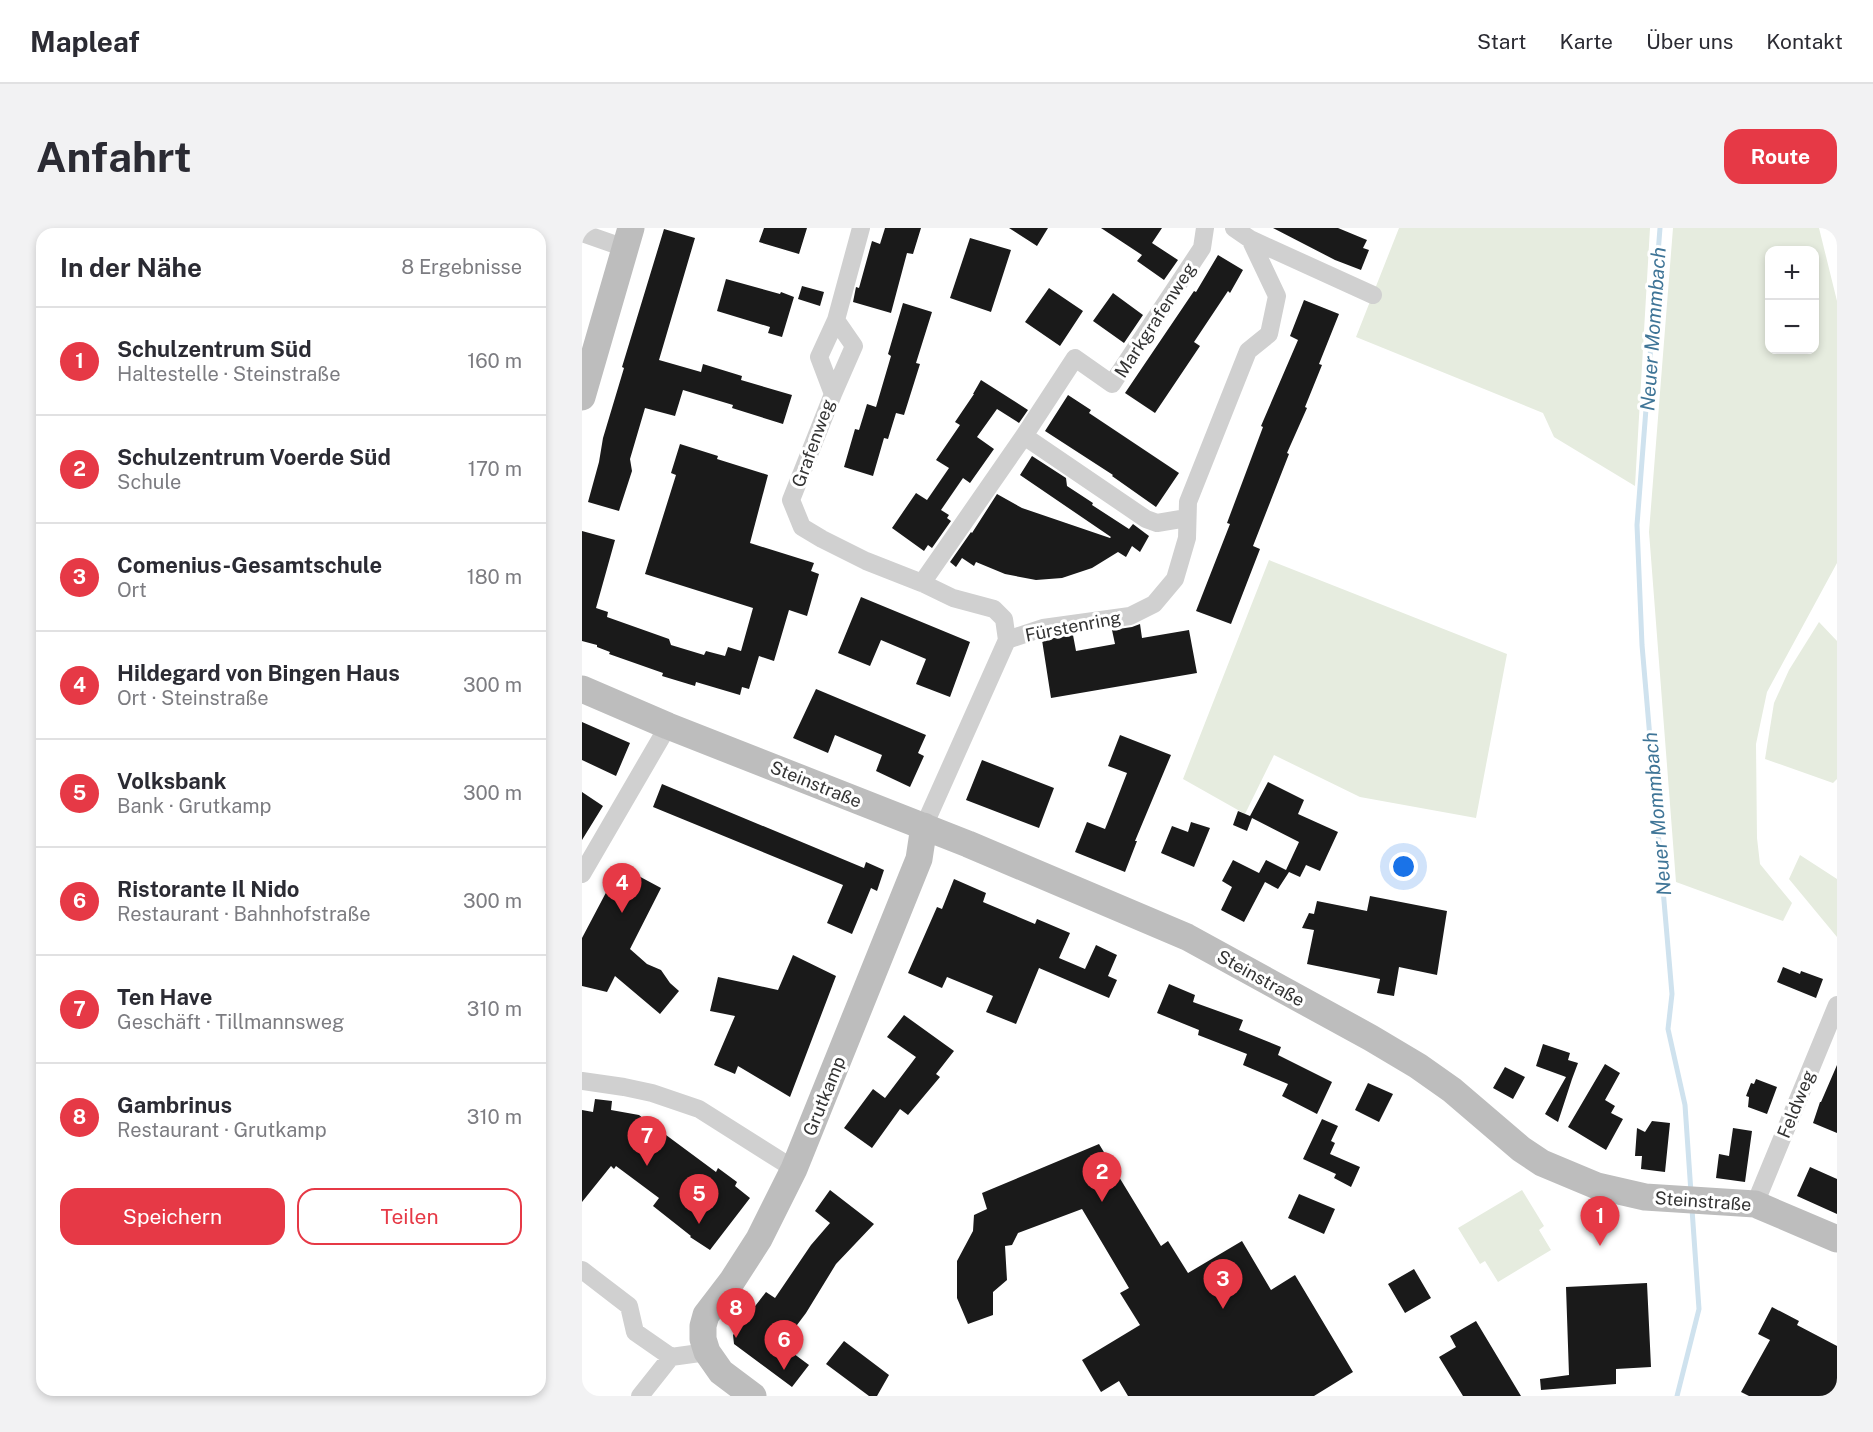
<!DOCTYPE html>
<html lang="de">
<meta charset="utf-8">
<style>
:root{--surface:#fff;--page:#f2f2f3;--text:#2b2b33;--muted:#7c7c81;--line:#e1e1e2;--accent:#e63946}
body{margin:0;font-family:"Public Sans",sans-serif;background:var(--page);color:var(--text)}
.controls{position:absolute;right:18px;top:18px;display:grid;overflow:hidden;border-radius:12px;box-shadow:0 3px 9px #0003}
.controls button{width:54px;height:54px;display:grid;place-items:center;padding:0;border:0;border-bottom:2px solid var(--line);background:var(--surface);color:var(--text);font:30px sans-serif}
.you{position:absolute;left:822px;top:639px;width:21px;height:21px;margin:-15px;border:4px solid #fff;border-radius:50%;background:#1a73e8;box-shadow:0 0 0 9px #1a73e833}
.badge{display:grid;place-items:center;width:39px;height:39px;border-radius:50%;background:var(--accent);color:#fff;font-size:20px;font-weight:700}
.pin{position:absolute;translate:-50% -50px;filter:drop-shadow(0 2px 3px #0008)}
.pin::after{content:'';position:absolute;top:32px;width:21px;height:18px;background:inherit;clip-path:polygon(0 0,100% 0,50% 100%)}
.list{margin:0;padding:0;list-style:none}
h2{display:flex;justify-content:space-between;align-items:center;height:78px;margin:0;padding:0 24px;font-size:26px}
h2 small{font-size:20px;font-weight:400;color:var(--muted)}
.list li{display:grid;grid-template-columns:39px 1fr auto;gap:18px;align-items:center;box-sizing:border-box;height:108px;padding:0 24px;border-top:2px solid var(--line)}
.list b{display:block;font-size:22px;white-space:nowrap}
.list p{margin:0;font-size:20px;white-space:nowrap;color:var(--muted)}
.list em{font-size:20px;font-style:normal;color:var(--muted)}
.actions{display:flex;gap:12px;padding:18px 24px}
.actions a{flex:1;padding:14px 0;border:2px solid var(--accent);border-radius:18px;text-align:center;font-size:21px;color:var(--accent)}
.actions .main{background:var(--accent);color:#fff}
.map{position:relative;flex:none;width:1255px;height:1168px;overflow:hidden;border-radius:18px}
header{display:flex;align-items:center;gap:36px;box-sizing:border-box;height:84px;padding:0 30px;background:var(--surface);border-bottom:2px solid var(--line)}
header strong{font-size:28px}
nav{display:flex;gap:33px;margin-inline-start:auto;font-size:21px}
.intro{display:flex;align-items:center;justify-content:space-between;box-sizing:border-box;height:144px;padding:0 36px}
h1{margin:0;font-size:42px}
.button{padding:15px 27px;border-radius:18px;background:var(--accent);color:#fff;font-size:21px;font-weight:700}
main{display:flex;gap:36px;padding:0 36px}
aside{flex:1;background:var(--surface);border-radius:18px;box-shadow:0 3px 9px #0003}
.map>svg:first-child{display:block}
</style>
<header>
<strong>Mapleaf</strong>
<nav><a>Start</a><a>Karte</a><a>Über uns</a><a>Kontakt</a></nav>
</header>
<div class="intro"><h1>Anfahrt</h1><a class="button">Route</a></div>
<main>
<aside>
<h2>In der Nähe<small>8 Ergebnisse</small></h2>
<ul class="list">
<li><span class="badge">1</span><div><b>Schulzentrum Süd</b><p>Haltestelle · Steinstraße</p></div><em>160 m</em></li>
<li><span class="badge">2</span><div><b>Schulzentrum Voerde Süd</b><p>Schule</p></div><em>170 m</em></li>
<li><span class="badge">3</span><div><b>Comenius-Gesamtschule</b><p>Ort</p></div><em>180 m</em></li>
<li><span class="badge">4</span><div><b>Hildegard von Bingen Haus</b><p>Ort · Steinstraße</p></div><em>300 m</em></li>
<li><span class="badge">5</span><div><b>Volksbank</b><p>Bank · Grutkamp</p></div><em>300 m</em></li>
<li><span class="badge">6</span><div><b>Ristorante Il Nido</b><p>Restaurant · Bahnhofstraße</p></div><em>300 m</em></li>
<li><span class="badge">7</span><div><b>Ten Have</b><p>Geschäft · Tillmannsweg</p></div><em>310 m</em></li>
<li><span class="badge">8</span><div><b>Gambrinus</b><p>Restaurant · Grutkamp</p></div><em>310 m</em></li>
</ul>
<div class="actions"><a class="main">Speichern</a><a>Teilen</a></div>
</aside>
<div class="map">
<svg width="1255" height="1168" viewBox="0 0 1255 1168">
<rect width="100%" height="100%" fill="#fff"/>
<path fill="#e6ecdf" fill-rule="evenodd" d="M 817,0 L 1068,0 L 1053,258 L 972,209 L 961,185 L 774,109 Z
M 1091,0 L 1237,0 L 1255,73 L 1255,335 L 1185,464 L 1174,516 L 1175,610 L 1178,636 L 1210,675 L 1201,693 L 1094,654 L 1067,304 ZM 1188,22 L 1232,22 L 1232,122 L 1188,122 Z
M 687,332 L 925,426 L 894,590 L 778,569 L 692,527 L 663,586 L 601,551 Z
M 1237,394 L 1255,413 L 1255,551 L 1251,555 L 1183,531 L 1192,475 L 1207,442 Z
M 1218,627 L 1255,651 L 1255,709 L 1207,651 Z
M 940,962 L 962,998 L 957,1002 L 969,1022 L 916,1054 L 903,1033 L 898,1036 L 876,1000 Z"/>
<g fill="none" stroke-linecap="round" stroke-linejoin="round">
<path stroke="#cfe2ee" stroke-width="5" d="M 1078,0 L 1055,297 L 1060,417 L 1090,766 L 1086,801 L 1103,877 L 1109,965
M 1095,1168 L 1117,1081 L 1110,981"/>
</g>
<path fill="#1a1a1a" d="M 182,0 L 225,0 L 217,26 L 177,14 Z
M 303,0 L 339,0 L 331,26 L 325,25 L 309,85 L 271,74 L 274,59 L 277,60 L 290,13 L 298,16 Z
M 427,0 L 466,0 L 455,18 Z
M 519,0 L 580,0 L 570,15 L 596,32 L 582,52 L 555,33 L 560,27 Z
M 691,0 L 756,0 L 785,12 L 781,20 L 787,22 L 779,42 L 753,32 Z
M 82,1 L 113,10 L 77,132 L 119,144 L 121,136 L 160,148 L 159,152 L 210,167 L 201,196 L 150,180 L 151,177 L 101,162 L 93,188 L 63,180 L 48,231 L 50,243 L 37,283 L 6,274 L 17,234 L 21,210 L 42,140 L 40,139 Z
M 388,10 L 429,22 L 409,84 L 368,70 Z
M 636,27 L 661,42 L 648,65 L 646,63 L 612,114 L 618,118 L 573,185 L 543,165 L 612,63 L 614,64 Z
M 144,51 L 198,66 L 199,64 L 212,69 L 200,109 L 186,105 L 188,99 L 135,83 Z
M 220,58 L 242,64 L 238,78 L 216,71 Z
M 467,60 L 501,83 L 478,118 L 443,94 Z
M 531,65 L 561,87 L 542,115 L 511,93 Z
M 722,72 L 757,86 L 737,136 L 740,137 L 723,179 L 725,180 L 705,225 L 707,226 L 671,318 L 678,321 L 649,396 L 614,383 L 648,296 L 645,295 L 681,199 L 679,198 L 716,112 L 708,108 Z
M 321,75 L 350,84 L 334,135 L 338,136 L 322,187 L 314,185 L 306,211 L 302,210 L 291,248 L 262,239 L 273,201 L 277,202 L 285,176 L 294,179 L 309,128 L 306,126 Z
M 399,152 L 446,182 L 437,195 L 415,181 L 395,209 L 412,221 L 388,255 L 381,250 L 359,282 L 367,287 L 365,290 L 369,293 L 350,320 L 346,317 L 342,323 L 310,300 L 334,265 L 345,272 L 367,240 L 354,232 L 378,197 L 373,194 L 392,166 L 391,166 Z
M 486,167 L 509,182 L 507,185 L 597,245 L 574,279 L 530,248 L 531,247 L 463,203 Z
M 98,216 L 136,228 L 135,231 L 186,247 L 168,315 L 232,335 L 229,343 L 237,346 L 225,388 L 207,382 L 192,433 L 177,428 L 167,461 L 160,459 L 158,467 L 114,454 L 113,458 L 80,448 L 81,445 L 27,426 L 28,424 L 15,419 L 15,417 L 0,413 L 0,303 L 33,312 L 14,380 L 26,384 L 25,389 L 87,411 L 89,417 L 122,427 L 124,423 L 143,428 L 146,419 L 159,423 L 171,380 L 63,346 L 94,247 L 89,245 Z
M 450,228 L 484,250 L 485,258 L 511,275 L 510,277 L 547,301 L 551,296 L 567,308 L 558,324 L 550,318 L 544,329 L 536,324 L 510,340 L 480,350 L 454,352 L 423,346 L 394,334 L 392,338 L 380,330 L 374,339 L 368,334 L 389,304 L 390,305 L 415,266 L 440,280 L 528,310 L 529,309 L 438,247 Z
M 279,369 L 388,414 L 368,469 L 334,456 L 344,431 L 299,412 L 288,438 L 256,425 Z
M 558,396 L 560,410 L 607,402 L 615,445 L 469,470 L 460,412 L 491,407 L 494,423 L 533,416 L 530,402 L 550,399 Z
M 234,461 L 344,507 L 336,525 L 342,528 L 328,559 L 294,543 L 300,527 L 253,507 L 246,525 L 211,510 Z
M 0,494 L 48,515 L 34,548 L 0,532 Z
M 538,507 L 589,527 L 553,613 L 555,613 L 543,644 L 493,624 L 505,594 L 523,601 L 531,581 L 545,545 L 526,538 Z
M 400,532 L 472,560 L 457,600 L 384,572 Z
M 686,554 L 722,572 L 716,586 L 756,604 L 738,643 L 724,637 L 718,649 L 707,644 L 696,661 L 683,654 L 662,694 L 639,682 L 650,659 L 640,653 L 651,632 L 677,645 L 684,632 L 704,642 L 717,614 L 670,590 L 665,603 L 651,597 L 656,583 L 668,588 Z
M 80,556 L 282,640 L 284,634 L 302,642 L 295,663 L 289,660 L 270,706 L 245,695 L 261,657 L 71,579 Z
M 0,564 L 21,578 L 0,612 Z
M 609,594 L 628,600 L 612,639 L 579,625 L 590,598 L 606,604 Z
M 38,638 L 79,660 L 48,721 L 65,736 L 79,742 L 88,755 L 97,763 L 78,786 L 33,748 L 25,764 L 0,758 L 0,710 Z
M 372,651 L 404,665 L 401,674 L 453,696 L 455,691 L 488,705 L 477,730 L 503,741 L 514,717 L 535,727 L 526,748 L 535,752 L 527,770 L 457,740 L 434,796 L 404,784 L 411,768 L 365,749 L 360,760 L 326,745 L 355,679 L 360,681 Z
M 788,668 L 865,683 L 855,747 L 817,739 L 812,768 L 795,765 L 798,751 L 725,736 L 732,702 L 720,700 L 727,685 L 732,686 L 735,673 L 785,683 Z
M 211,727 L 254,748 L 208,869 L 156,838 L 153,846 L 132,837 L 153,788 L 128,783 L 136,749 L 196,762 Z
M 1201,739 L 1218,746 L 1219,743 L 1241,751 L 1234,770 L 1195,754 Z
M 587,756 L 613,767 L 611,774 L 661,792 L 657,802 L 699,819 L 696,827 L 750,854 L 735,886 L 700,868 L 706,856 L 661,837 L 665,826 L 616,807 L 617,802 L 575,785 Z
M 322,787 L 372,823 L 354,846 L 358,849 L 326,887 L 318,881 L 290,920 L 262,900 L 291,861 L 303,870 L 334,829 L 305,809 Z
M 961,816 L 988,825 L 986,832 L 996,835 L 990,851 L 987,850 L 990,851 L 976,894 L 963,886 L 984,849 L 954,838 Z
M 1023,836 L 1038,845 L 1023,872 L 1033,878 L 1029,885 L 1041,891 L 1024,922 L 986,899 Z
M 1255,837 L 1255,905 L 1231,895 L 1238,874 L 1239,874 Z
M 923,839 L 943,849 L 931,871 L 911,860 Z
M 1174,851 L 1195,859 L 1185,886 L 1166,879 L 1167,869 L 1164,868 L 1169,855 L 1172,856 Z
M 786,855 L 811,866 L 797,894 L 773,882 Z
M 13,871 L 30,873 L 29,882 L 57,887 L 134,944 L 136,940 L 155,954 L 153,958 L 168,970 L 128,1022 L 108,1009 L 109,1008 L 71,978 L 77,970 L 34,938 L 32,941 L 29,938 L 0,974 L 0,882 L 11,884 Z
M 740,891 L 756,898 L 749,913 L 753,915 L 748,926 L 778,939 L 769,959 L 752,950 L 754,946 L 721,931 Z
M 1070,893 L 1088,895 L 1083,944 L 1059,941 L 1060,928 L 1053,928 L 1055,900 L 1063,904 Z
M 1151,900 L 1170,903 L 1163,954 L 1134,950 L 1137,926 L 1147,928 Z
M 517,916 L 579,1018 L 586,1013 L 606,1045 L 660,1013 L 689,1062 L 713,1047 L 771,1144 L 732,1168 L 546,1168 L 537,1153 L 519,1164 L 500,1132 L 558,1097 L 538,1065 L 547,1060 L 500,981 L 436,1005 L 430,1017 L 423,1018 L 425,1052 L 411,1064 L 411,1087 L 386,1096 L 375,1070 L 375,1033 L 391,1003 L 392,987 L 405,981 L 400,965 Z
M 1228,939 L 1255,951 L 1255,986 L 1215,968 Z
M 248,962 L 292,996 L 254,1036 L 224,1085 L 200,1117 L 227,1137 L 210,1159 L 152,1116 L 151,1107 L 184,1064 L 193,1070 L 229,1017 L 248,995 L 233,983 Z
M 717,966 L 753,981 L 742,1006 L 706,990 Z
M 832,1041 L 849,1070 L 823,1085 L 806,1056 Z
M 1065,1055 L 1069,1139 L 1034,1141 L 1034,1156 L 959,1162 L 958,1151 L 987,1147 L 984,1059 Z
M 1190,1079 L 1217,1093 L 1215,1097 L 1255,1118 L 1255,1168 L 1167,1168 L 1159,1164 L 1188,1112 L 1176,1106 Z
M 894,1093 L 939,1168 L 881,1168 L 857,1129 L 874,1119 L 868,1108 Z
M 262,1113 L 307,1147 L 295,1168 L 287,1168 L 244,1136 Z"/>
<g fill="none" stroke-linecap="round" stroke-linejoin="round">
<path stroke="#d0d0d0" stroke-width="18" d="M 279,0 L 254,92 L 237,129 L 251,166 L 209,272 L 220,299 L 240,311 L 284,333 L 340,355 L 371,370 L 412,381 L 422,391 L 425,412
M 652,0 L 668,11
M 0,5 L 43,20
M 251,166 L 272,118 L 254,92
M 442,208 L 564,291 L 575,295 L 605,290
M 340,355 L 442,208 L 493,130 L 530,156 L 620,20 L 623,0
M 342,598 L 425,412 L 461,400 L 548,388 L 572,376 L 593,351 L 605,310 L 606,274 L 666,123 L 687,106 L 695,68 L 668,11 L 791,67
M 0,646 L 86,498
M 0,853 L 42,859 L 70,865 L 117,881 L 212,941
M 1173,976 L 1255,777
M 0,1042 L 47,1078 L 53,1104 L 89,1129
M 58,1168 L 89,1129 L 125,1124"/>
<path stroke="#bdbdbd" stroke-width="27" d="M 0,169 L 49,0
M 0,461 L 86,498 L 386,616 L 605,709 L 789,810 L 836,838 L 870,862 L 939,921 L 960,935 L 1015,958 L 1063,969 L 1173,976 L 1255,1011
M 171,1168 L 139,1144 L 125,1124 L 121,1111 L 121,1098 L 124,1087 L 150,1053 L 177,1011 L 212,941 L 337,631 L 342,598"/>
</g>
<g text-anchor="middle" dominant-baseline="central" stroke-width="6" stroke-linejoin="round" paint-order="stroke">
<g font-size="18" fill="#333" stroke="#fff">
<text transform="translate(573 92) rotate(-57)">Markgrafenweg</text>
<text transform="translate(231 215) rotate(-70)">Grafenweg</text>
<text transform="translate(491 398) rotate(-11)">Fürstenring</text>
<text transform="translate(234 556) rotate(22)">Steinstraße</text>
<text transform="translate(679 750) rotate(29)">Steinstraße</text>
<text transform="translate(242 868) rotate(-68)">Grutkamp</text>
<text transform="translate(1214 876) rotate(-68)">Feldweg</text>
<text transform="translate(1121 973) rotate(4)">Steinstraße</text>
</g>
<g font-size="20" font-style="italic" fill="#3f7597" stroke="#fff">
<text transform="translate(1071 101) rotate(-86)">Neuer Mommbach</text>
<text transform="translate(1075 586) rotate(-95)">Neuer Mommbach</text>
</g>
</g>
</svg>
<div class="controls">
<button>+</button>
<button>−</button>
</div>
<div class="you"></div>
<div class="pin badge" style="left:1018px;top:1018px">1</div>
<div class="pin badge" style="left:520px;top:974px">2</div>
<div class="pin badge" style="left:641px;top:1081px">3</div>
<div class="pin badge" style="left:40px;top:685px">4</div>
<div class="pin badge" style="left:117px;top:996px">5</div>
<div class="pin badge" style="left:202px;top:1142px">6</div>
<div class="pin badge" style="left:65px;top:938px">7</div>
<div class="pin badge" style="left:154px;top:1110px">8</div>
</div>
</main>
